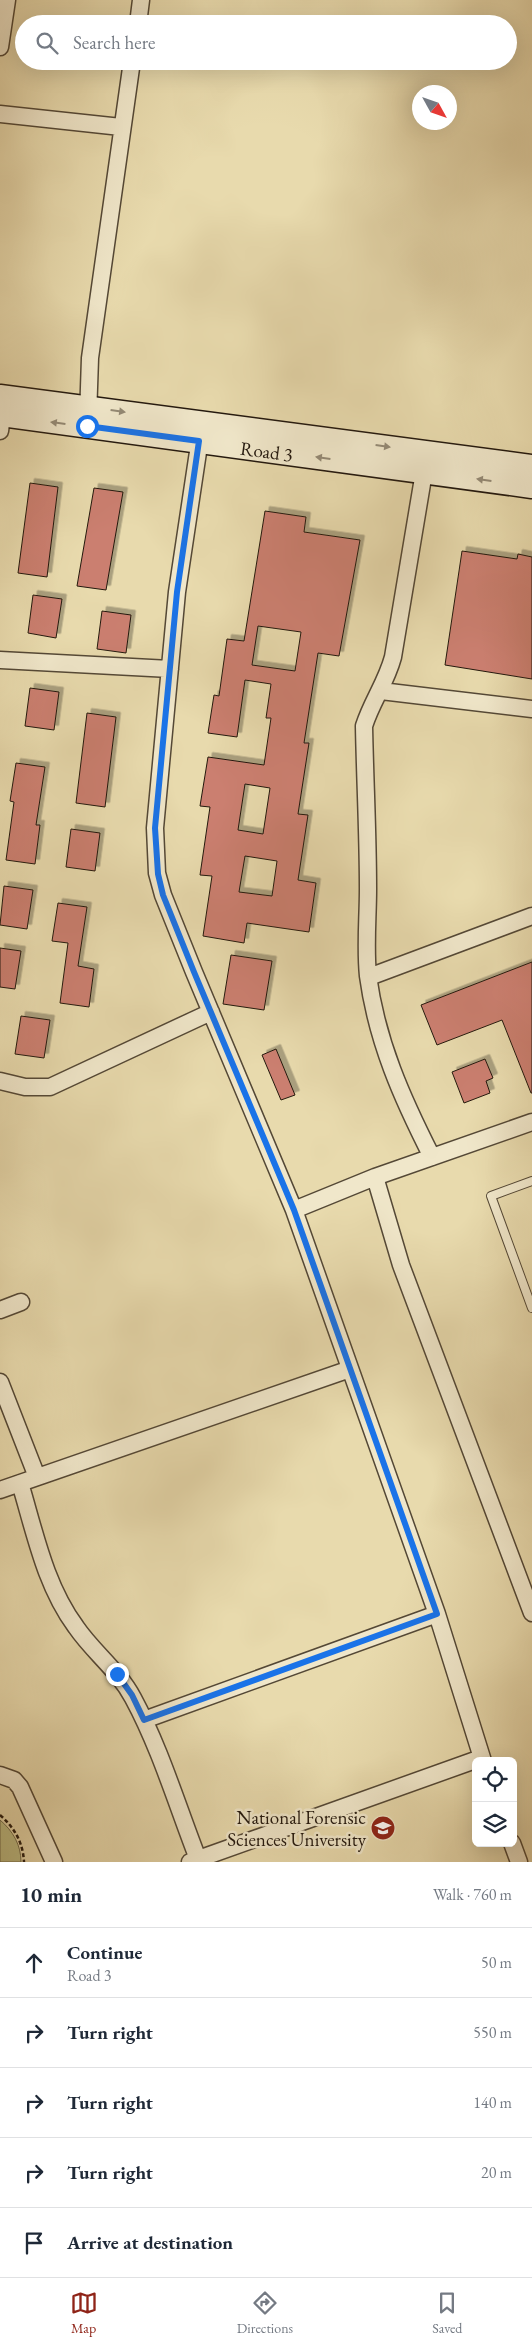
<!DOCTYPE html>
<meta charset="utf-8">
<style>
:root{--surface:#fff;--page:#f2f2f3;--text:#1f2937;--muted:#747a83;--line:#e0e1e3;--accent:#8f2418}
body{margin:0;font-family:"EB Garamond",serif;background:var(--page);color:var(--text)}
.controls{position:absolute;right:15px;bottom:15px;display:grid;overflow:hidden;border-radius:8px;box-shadow:0 5px 20px #0002}
.controls button{width:45px;height:45px;display:grid;place-items:center;padding:0;border:0;border-bottom:1px solid var(--line);background:var(--surface);color:var(--text);font:25px sans-serif}
.compass{position:absolute;left:412px;top:85px;width:45px;height:45px;border-radius:50%;background:var(--surface);box-shadow:0 5px 20px #0002;rotate:130deg}
.stop{position:absolute;width:15px;height:15px;margin:-11px;border:4px solid #1a73e8;border-radius:50%;background:#fff}
.stop.end{background:#1a73e8;border-color:#fff;box-shadow:0 1px 5px #0008}
.list{margin:0;padding:0;list-style:none}
h2{display:flex;justify-content:space-between;align-items:center;height:65px;margin:0;padding:0 20px;font-size:21px}
h2 small{font-size:16px;font-weight:400;color:var(--muted)}
.list li{display:grid;grid-template-columns:32px 1fr auto;gap:15px;align-items:center;box-sizing:border-box;height:70px;padding:0 20px;border-top:1px solid var(--line)}
.list b{display:block;font-size:19px;white-space:nowrap}
.list p{margin:0;font-size:16px;white-space:nowrap;color:var(--muted)}
.list em{font-size:16px;font-style:normal;color:var(--muted)}
.icon{flex:none;width:28px;height:28px;fill:none;stroke:currentColor;stroke-width:2;stroke-linecap:round;stroke-linejoin:round}
.map{position:relative;flex:none;width:532px;height:1862px;overflow:hidden}
.search{position:absolute;background:var(--surface);box-shadow:0 5px 20px #0002;left:15px;right:15px;top:15px;height:55px;display:flex;align-items:center;gap:12px;box-sizing:border-box;padding:0 18px;border-radius:28px;color:var(--muted);font-size:19px}
.sheet{height:415px;background:var(--surface)}
nav{display:flex;justify-content:space-around;align-items:center;box-sizing:border-box;height:70px;border-top:1px solid var(--line);background:var(--surface);font-size:14px;color:var(--muted)}
nav a{display:grid;justify-items:center;gap:2px}
nav .on{color:var(--accent)}
.map>svg:first-child{display:block}
</style>
<div class="map">
<svg width="532" height="1862" viewBox="0 0 532 1862">
<defs>
<filter id="shadow"><feDropShadow dx="4.5" dy="-4.5" stdDeviation="0" flood-color="#0004"/></filter>
</defs>
<rect width="100%" height="100%" fill="#e8daad"/>
<filter id="stains"><feTurbulence type="fractalNoise" baseFrequency=".004" numOctaves="4"/><feColorMatrix values="0 0 0 0 .2 0 0 0 0 .09 0 0 0 0 .02 0 0 0 .5 -.17"/></filter>
<radialGradient id="worn" r=".72"><stop offset=".6" stop-color="#630" stop-opacity="0"/><stop offset="1" stop-color="#630" stop-opacity=".3"/></radialGradient>
<path fill="#bdbd85" stroke="#706a4a" d="M 0,1820 C 13,1831 21,1845 21,1862 L 0,1862 Z"/>
<path fill="#cb7f70" stroke="#23180e" fill-rule="evenodd" filter="url(#shadow)" d="M 30,483 L 58,487 L 47,577 L 18,573 Z
M 94,488 L 123,492 L 106,590 L 77,586 Z
M 265,511 L 306,517 L 304,532 L 360,540 L 339,656 L 318,653 L 304,743 L 309,743 L 298,814 L 308,815 L 298,880 L 316,883 L 309,932 L 247,923 L 244,943 L 203,936 L 212,876 L 200,875 L 210,807 L 200,806 L 208,757 L 264,765 L 271,718 L 266,718 L 271,684 L 245,680 L 237,737 L 208,733 L 214,695 L 219,696 L 227,639 L 244,641 ZM 258,626 L 301,632 L 295,671 L 252,665 ZM 245,784 L 270,788 L 263,834 L 238,830 ZM 245,856 L 277,861 L 272,896 L 239,892 Z
M 462,551 L 517,559 L 518,554 L 532,557 L 532,679 L 445,665 Z
M 33,595 L 62,599 L 56,638 L 28,633 Z
M 102,611 L 131,615 L 126,653 L 97,649 Z
M 30,688 L 59,692 L 54,730 L 25,726 Z
M 87,713 L 116,717 L 105,807 L 76,803 Z
M 16,763 L 45,767 L 36,825 L 40,825 L 35,864 L 6,860 L 14,802 L 10,801 Z
M 71,829 L 100,833 L 95,871 L 66,867 Z
M 4,886 L 33,890 L 27,929 L 0,925 Z
M 58,903 L 87,907 L 78,966 L 94,969 L 89,1007 L 60,1003 L 68,943 L 52,941 Z
M 0,948 L 21,951 L 15,989 L 0,987 Z
M 231,955 L 272,961 L 264,1010 L 223,1004 Z
M 532,962 L 532,1093 L 531,1093 L 502,1020 L 437,1045 L 421,1005 Z
M 21,1016 L 50,1020 L 44,1058 L 15,1054 Z
M 276,1049 L 295,1095 L 281,1100 L 262,1055 Z
M 485,1059 L 493,1078 L 486,1081 L 490,1093 L 464,1103 L 452,1072 Z"/>
<g fill="none" stroke-linecap="round" stroke-linejoin="round">
<defs>
<path id="lane" d="M 532,1181 L 491,1196 L 532,1308"/>
<path id="street" d="M 138,24 L 141,0
M 0,47 L 7,0
M 0,114 L 121,127
M 88,417 L 90,358 L 132,61
M 0,431 L 2,416
M 201,432 L 177,592 L 155,828 L 157,873 L 163,895 L 194,972 L 294,1210
M 424,472 L 393,657 C 386,683 372,701 364,726 C 365,780 368,834 368,889 C 368,918 365,946 368,976 C 377,1042 402,1098 432,1157
M 0,660 L 170,669
M 381,691 L 532,709
M 369,977 L 532,916
M 0,1081 L 25,1087 L 50,1087 L 211,1012
M 375,1177 L 401,1265 L 532,1613
M 0,1310 L 21,1302
M 0,1382 L 37,1477
M 20,1483 C 35,1533 45,1585 76,1627 C 93,1652 118,1670 133,1698 C 160,1748 177,1805 198,1859
M 0,1490 L 350,1369
M 144,1720 L 437,1614
M 483,1761 L 437,1614 L 294,1210 L 375,1177 L 532,1122
M 0,1775 L 14,1780 L 20,1787 L 54,1862
M 512,1843 L 519,1862
M 190,1862 L 481,1758"/>
<g id="secondary">
<path d="M 0,396 L 532,466"/>
<path id="s1" d="M 0,415 L 532,487"/>
</g>
</defs>
<use href="#lane" stroke="#544836" stroke-width="10"/>
<use href="#street" stroke="#544836" stroke-width="19"/>
<use href="#secondary" stroke="#23180e" stroke-width="25"/>
<path stroke="#23180e" stroke-width="2.5" stroke-dasharray="4 2.5" stroke-linecap="butt" d="M 0,1815 C 15,1828 23,1843 24,1862"/>
<use href="#lane" stroke="#f0e7ca" stroke-width="8"/>
<use href="#street" stroke="#f0e7ca" stroke-width="16"/>
<use href="#secondary" stroke="#f0e7ca" stroke-width="22"/>
</g>
<defs><path id="oneway-solid" d="M-6-.8H1V-3.2L6.5 0L1 3.2V.8H-6Z" transform="scale(1.25)"/></defs>
<g fill="#948a75">
<use href="#oneway-solid" transform="translate(118 411) rotate(8)"/>
<use href="#oneway-solid" transform="translate(58 423) rotate(-173)"/>
<use href="#oneway-solid" transform="translate(383 446) rotate(8)"/>
<use href="#oneway-solid" transform="translate(323 458) rotate(-172)"/>
<use href="#oneway-solid" transform="translate(484 480) rotate(-172)"/>
</g>
<g fill="none" stroke-linecap="round" stroke-linejoin="round">
<path stroke="#1a73e8" stroke-width="6" d="M 87,426 L 199,441 L 177,592 L 155,828 L 158,874 L 163,895 L 194,972 L 294,1210 L 437,1614 L 144,1720 L 132,1695 L 117,1674"/>
</g>
<defs>
<symbol id="university-disc" viewBox="-11 -11 22 22"><circle r="9.5" fill="#8f2418" stroke="#f0e7ca"/><path d="M0-5L7-2L0 1L-7-2ZM-4 1L0 2.5L4 1V4Q0 6-4 4Z" fill="#fff"/></symbol>
</defs>
<g fill-rule="evenodd">
<use href="#university-disc" x="369" y="1814" width="28" height="28"/>
</g>
<g text-anchor="middle" dominant-baseline="central" stroke-width="5" stroke-linejoin="round" paint-order="stroke">
<g font-size="19" fill="#23180e" stroke="#f0e7ca">
<text stroke="none"><textPath href="#s1" startOffset="269">Road 3</textPath></text>
</g>
<g font-size="19" fill="#23180e" stroke="#f0e7ca" text-anchor="end">
<text x="366" y="1817">National Forensic<tspan x="366" dy="22">Sciences University</tspan></text>
</g>
</g>
<rect width="100%" height="100%" filter="url(#stains)"/>
<rect width="100%" height="100%" fill="url(#worn)"/>
</svg>
<div class="controls">
<button><svg class="icon" aria-label="locate" viewBox="0 0 24 24"><circle cx="12" cy="12" r="6"/><path d="M12 2v4M12 18v4M2 12h4M18 12h4"/></svg></button>
<button><svg class="icon" aria-label="layers" viewBox="0 0 24 24"><path d="M12 4l9 5-9 5-9-5zM3 14l9 5 9-5"/></svg></button>
</div>
<svg class="compass" viewBox="-18 -18 36 36"><path d="M0-13l5 13h-10z" fill="#e53935"/><path d="M0 13l5-13h-10z" fill="#747a83"/></svg>
<div class="stop" style="left:87px;top:426px"></div>
<div class="stop end" style="left:117px;top:1674px"></div>
<div class="search"><svg class="icon" aria-label="search" viewBox="0 0 24 24"><circle cx="10" cy="10" r="6"/><path d="M15 15l6 6"/></svg>Search here</div>
</div>
<section class="sheet">
<h2>10 min<small>Walk · 760 m</small></h2>
<ul class="list">
<li><svg class="icon" aria-label="ahead" viewBox="0 0 24 24"><path d="M12 20V5M6 11l6-6 6 6"/></svg><div><b>Continue</b><p>Road 3</p></div><em>50 m</em></li>
<li><svg class="icon" aria-label="right" viewBox="0 0 24 24"><path d="M7 20v-9h11M14 6l5 5-5 5"/></svg><div><b>Turn right</b></div><em>550 m</em></li>
<li><svg class="icon" aria-label="right" viewBox="0 0 24 24"><path d="M7 20v-9h11M14 6l5 5-5 5"/></svg><div><b>Turn right</b></div><em>140 m</em></li>
<li><svg class="icon" aria-label="right" viewBox="0 0 24 24"><path d="M7 20v-9h11M14 6l5 5-5 5"/></svg><div><b>Turn right</b></div><em>20 m</em></li>
<li><svg class="icon" aria-label="arrive" viewBox="0 0 24 24"><path d="M6 21V4h12l-3 4 3 4H6"/></svg><div><b>Arrive at destination</b></div></li>
</ul>
</section>
<nav>
<a class="on"><svg class="icon" aria-label="map" viewBox="0 0 24 24"><path d="M3 6l6-2 6 2 6-2v14l-6 2-6-2-6 2zM9 4v14M15 6v14"/></svg>Map</a>
<a><svg class="icon" aria-label="directions" viewBox="0 0 24 24"><path d="M12 3l9 9-9 9-9-9zM9 14v-3h6M13 9l2 2-2 2"/></svg>Directions</a>
<a><svg class="icon" aria-label="saved" viewBox="0 0 24 24"><path d="M7 4h10v16l-5-4-5 4z"/></svg>Saved</a>
</nav>
